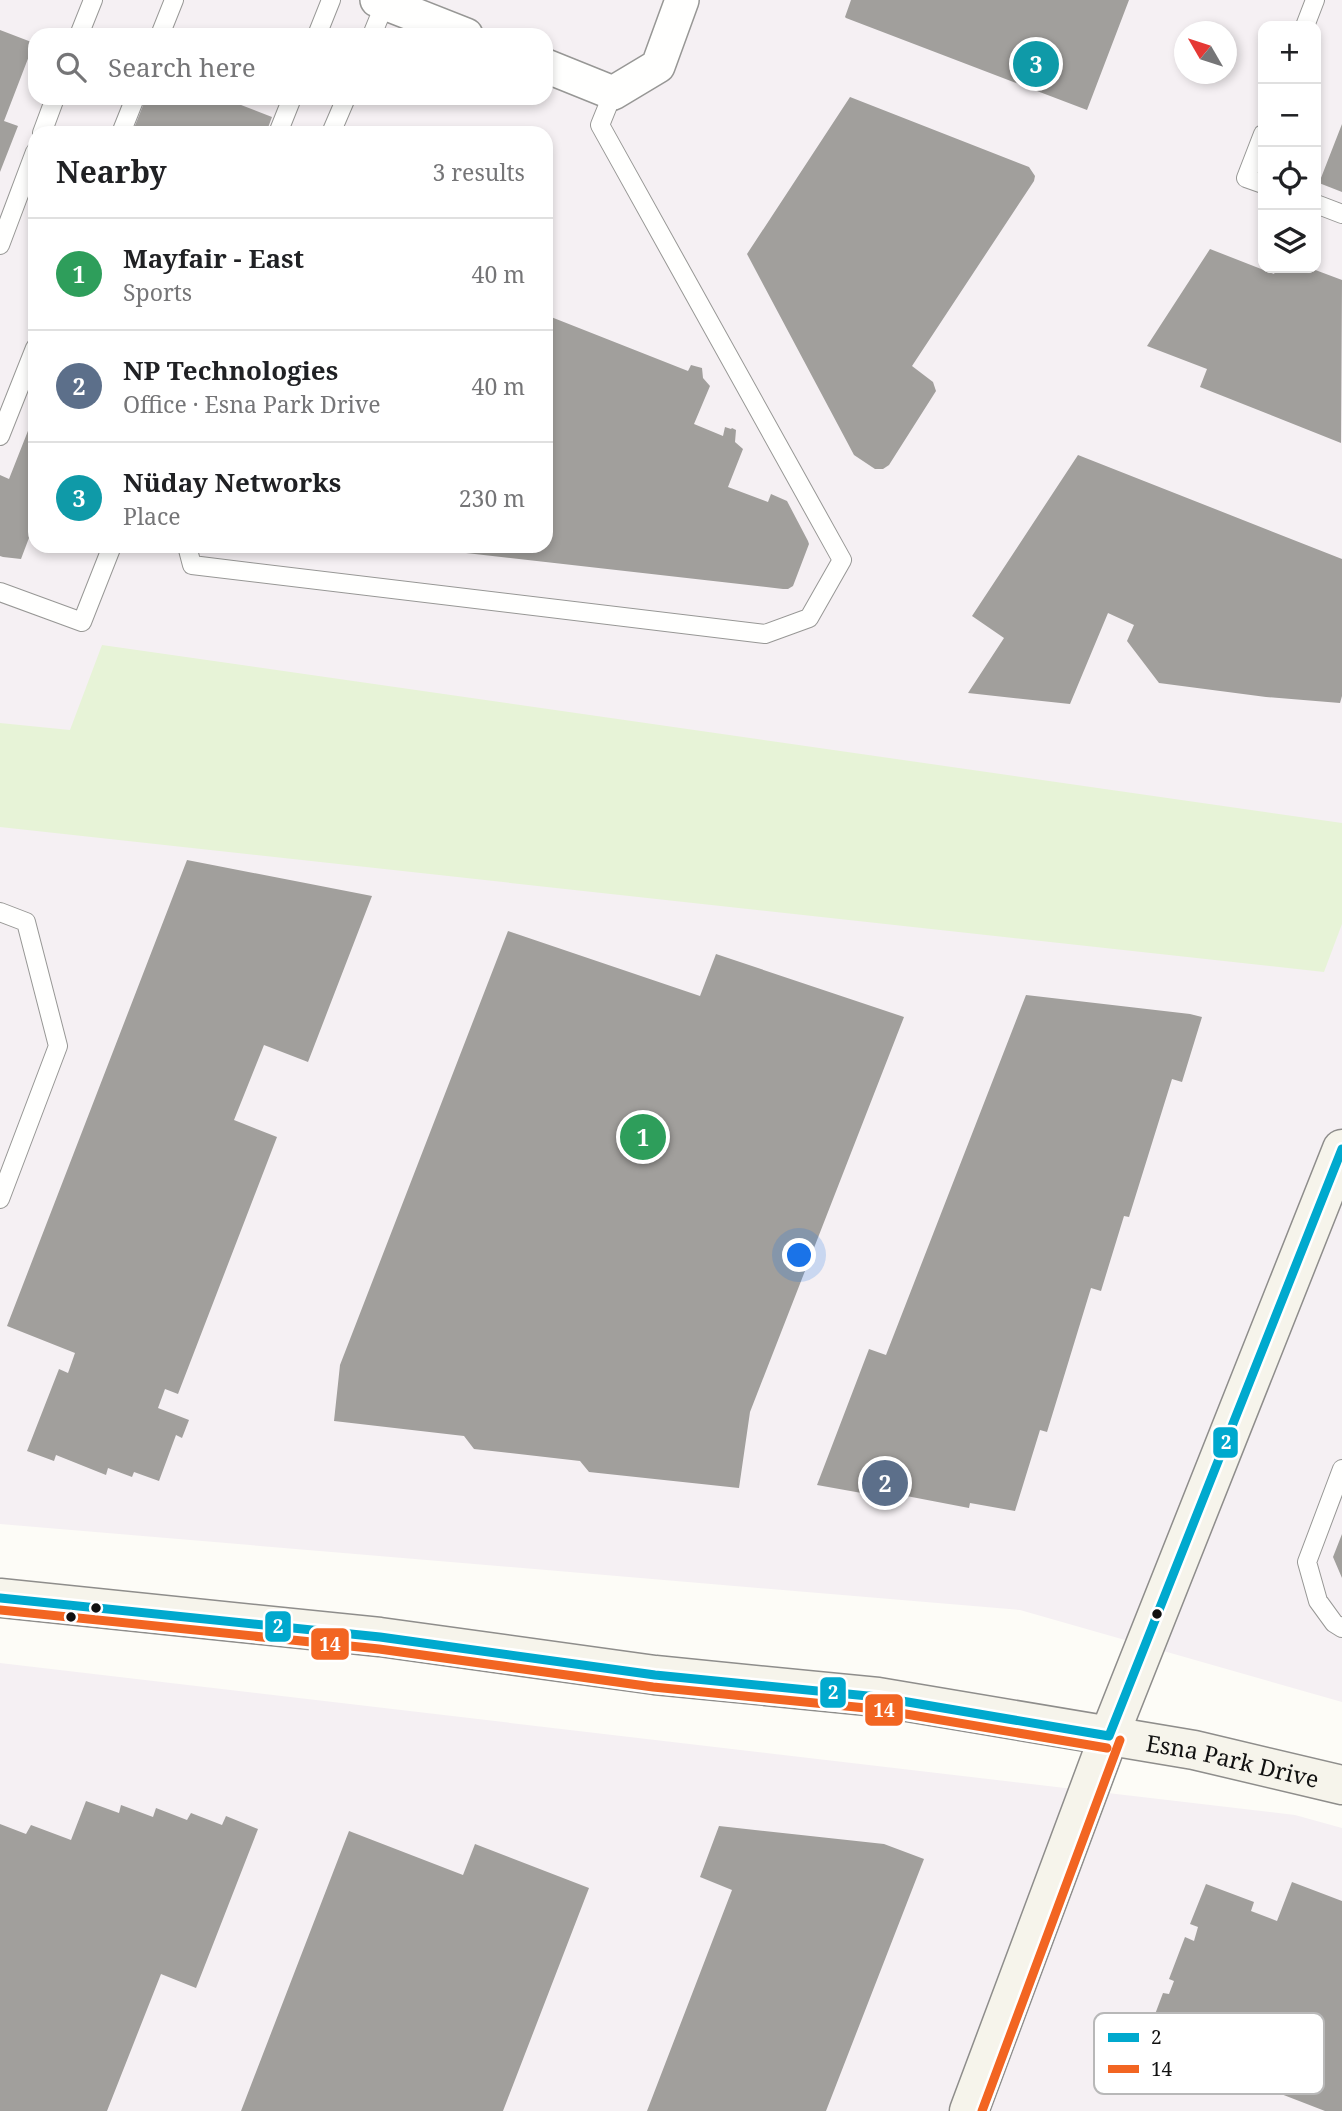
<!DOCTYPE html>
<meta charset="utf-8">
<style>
:root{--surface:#fff;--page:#f2f2f2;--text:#202124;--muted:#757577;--line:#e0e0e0;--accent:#db2777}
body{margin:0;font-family:"Noto Serif",serif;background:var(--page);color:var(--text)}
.controls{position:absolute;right:21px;top:21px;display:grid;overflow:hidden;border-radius:14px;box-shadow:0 4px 10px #0003}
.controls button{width:63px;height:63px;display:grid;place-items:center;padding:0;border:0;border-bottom:2px solid var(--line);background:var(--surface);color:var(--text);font:35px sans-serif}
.compass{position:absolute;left:1174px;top:21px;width:63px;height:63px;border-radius:50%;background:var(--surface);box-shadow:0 4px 10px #0003;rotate:309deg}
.you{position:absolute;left:800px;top:1256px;width:24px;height:24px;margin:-18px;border:5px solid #fff;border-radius:50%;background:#1a73e8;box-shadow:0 0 0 10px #1a73e833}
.badge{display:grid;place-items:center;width:46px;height:46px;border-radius:50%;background:var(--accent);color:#fff;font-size:23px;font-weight:700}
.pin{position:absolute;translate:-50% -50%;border:4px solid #fff;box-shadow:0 2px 7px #0006}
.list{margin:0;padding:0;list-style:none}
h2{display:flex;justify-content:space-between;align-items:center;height:91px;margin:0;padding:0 28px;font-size:30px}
h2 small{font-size:23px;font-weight:400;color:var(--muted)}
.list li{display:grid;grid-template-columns:46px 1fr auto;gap:21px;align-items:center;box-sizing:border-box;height:112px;padding:0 28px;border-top:2px solid var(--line)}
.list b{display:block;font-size:26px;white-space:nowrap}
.list p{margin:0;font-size:23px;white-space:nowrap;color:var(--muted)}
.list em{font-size:23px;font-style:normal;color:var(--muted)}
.icon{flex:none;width:38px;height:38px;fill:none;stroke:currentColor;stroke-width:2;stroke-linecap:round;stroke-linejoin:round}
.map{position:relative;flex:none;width:1342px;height:2111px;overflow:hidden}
.search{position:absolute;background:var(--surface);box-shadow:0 4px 10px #0003;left:28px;top:28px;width:525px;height:77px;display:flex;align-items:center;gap:18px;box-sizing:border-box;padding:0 24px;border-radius:21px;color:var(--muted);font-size:26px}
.panel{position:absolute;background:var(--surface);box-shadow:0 4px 10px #0003;left:28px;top:126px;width:525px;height:427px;border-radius:21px}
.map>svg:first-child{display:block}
</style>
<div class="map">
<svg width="1342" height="2111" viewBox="0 0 1342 2111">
<rect width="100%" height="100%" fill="#fdfcf7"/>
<path fill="#f5f0f3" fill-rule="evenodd" d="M 0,0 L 1342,0 L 1342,1702 L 1020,1610 L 0,1524 ZM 1263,26 L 1316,26 L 1316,268 L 1263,268 ZM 1184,32 L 1226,32 L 1226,74 L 1184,74 ZM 35,35 L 546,35 L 546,98 L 35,98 ZM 35,133 L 546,133 L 546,546 L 35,546 Z
M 0,1663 L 1295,1815 L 1342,1828 L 1342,2111 L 0,2111 Z"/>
<path fill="#e7f3d7" d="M 102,645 L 1342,823 L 1342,924 L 1324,972 L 0,827 L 0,723 L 70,730 Z"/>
<path fill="#a19f9c" d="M 851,0 L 1129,0 L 1087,110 L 846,18 L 845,17 Z
M 0,30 L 34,43 L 4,121 L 18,126 L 0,172 Z
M 850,97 L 1029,167 L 1035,176 L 1034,181 L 912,366 L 933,382 L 936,391 L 889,465 L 883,469 L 875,469 L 854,455 L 747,254 Z
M 146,98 L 223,98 L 272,117 L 266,133 L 132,133 Z
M 1342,124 L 1342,192 L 1319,183 Z
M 1210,249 L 1274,274 L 1277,268 L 1310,268 L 1342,280 L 1341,443 L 1200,387 L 1207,369 L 1147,346 Z
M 546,315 L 688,371 L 691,365 L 702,368 L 703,378 L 710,386 L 694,424 L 723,436 L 725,427 L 731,429 L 732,428 L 736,430 L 735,442 L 743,449 L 728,487 L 768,502 L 771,494 L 787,501 L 808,541 L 809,544 L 793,586 L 788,589 L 783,589 L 422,548 L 422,546 L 546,546 Z
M 35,413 L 35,522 L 21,559 L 3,557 L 0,556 L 0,475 L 9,479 Z
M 1078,455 L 1342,559 L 1342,696 L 1340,703 L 1266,697 L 1159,683 L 1127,641 L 1134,625 L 1108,613 L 1070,704 L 968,693 L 1004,638 L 972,616 Z
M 187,860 L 372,896 L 308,1062 L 264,1045 L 234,1120 L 277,1137 L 178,1394 L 165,1389 L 158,1408 L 189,1420 L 182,1438 L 176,1435 L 159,1481 L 134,1472 L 132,1477 L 108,1468 L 106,1475 L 56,1455 L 54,1461 L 27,1451 L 59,1369 L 68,1373 L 75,1353 L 7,1326 Z
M 508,931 L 700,996 L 716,954 L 904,1017 L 750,1412 L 739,1488 L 589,1472 L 580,1461 L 474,1449 L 464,1436 L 334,1421 L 340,1365 Z
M 1026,995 L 1190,1014 L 1202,1017 L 1182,1082 L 1172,1079 L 1129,1217 L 1124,1216 L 1101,1291 L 1091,1288 L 1047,1432 L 1040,1430 L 1015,1511 L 970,1503 L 969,1508 L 896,1494 L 895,1499 L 817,1485 L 869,1349 L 886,1355 Z
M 1342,1534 L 1342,1578 L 1333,1557 Z
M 86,1801 L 119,1813 L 121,1805 L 153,1817 L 156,1808 L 187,1820 L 191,1813 L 222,1825 L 226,1816 L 258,1829 L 196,1988 L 161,1974 L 107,2111 L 0,2111 L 0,1824 L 26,1834 L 31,1825 L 71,1840 Z
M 719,1826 L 884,1844 L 924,1859 L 826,2111 L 647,2111 L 732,1890 L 700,1877 Z
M 349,1831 L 463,1875 L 475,1844 L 589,1888 L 503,2111 L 241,2111 Z
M 1292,1882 L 1342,1901 L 1342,2111 L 1325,2111 L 1219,2070 L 1234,2032 L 1208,2022 L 1196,2052 L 1148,2033 L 1163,1993 L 1169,1994 L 1174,1981 L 1169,1979 L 1185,1937 L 1194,1941 L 1198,1927 L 1190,1924 L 1206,1884 L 1254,1902 L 1251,1911 L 1277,1921 Z"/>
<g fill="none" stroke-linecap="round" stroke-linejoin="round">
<defs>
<path id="lane" d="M 1305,26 L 1315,0
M 79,35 L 93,0
M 160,35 L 174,0
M 317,35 L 331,0
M 372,35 L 385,3
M 42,133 L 55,98
M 121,133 L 135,98
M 278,133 L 292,98
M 331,133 L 346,98
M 1263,134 L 1246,178 L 1263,184
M 1316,204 L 1342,214
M 0,245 L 35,152
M 0,436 L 35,348
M 187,546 L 192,565 L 765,634 L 809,618 L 842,560 L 600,125 L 613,93
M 0,592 L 82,622 L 112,546
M 0,912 L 26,922 L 58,1046 L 0,1199
M 1342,1469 L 1307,1562 L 1318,1601 L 1334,1623 L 1342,1628"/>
<path id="street" d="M 377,0 L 466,35
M 546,66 L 613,93 L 658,66 L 682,0"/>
<g id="secondary">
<path id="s1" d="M 0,1598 L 380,1637 L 655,1675 L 878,1697 L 1194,1750 L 1342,1785"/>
<path d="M 969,2111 L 1109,1736 L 1342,1149"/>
</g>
</defs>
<use href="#lane" stroke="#979795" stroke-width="20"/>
<use href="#street" stroke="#979795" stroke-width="36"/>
<use href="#secondary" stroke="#8e8d8b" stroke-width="41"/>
<use href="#lane" stroke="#fffffe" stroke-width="18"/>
<use href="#street" stroke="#fffffe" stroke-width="33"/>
<use href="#secondary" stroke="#f6f4eb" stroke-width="38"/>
<defs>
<path id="bus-1" d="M 0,1598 L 380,1637 L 655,1675 L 878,1697 L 1109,1736
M 1109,1736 L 1342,1149"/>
<path id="bus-2" d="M 0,1610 L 379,1649 L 653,1687 L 876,1709 L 1107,1748
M 982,2111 L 1120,1740"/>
</defs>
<use href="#bus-1" stroke="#fff" stroke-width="14"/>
<use href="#bus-2" stroke="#fff" stroke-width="14"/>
<use href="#bus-1" stroke="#00a9ce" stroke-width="9"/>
<use href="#bus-2" stroke="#f26522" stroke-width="9"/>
</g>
<g fill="#111" stroke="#fff" stroke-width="2.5">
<circle cx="96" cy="1608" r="6"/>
<circle cx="1157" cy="1614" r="6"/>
<circle cx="71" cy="1617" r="6"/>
</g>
<g text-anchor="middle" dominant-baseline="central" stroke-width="7" stroke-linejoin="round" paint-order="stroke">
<g font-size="23" fill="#111" stroke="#fff">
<text stroke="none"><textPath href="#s1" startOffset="1244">Esna Park Drive</textPath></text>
</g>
</g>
<rect x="1094" y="2013" width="230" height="81" rx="10" fill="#fff" stroke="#b8b8b8" stroke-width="2"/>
<rect x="1108" y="2033" width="31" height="9" fill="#00a9ce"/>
<rect x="1108" y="2065" width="31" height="8" fill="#f26522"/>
<g font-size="19" fill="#111">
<text x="1151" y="2044">2</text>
<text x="1151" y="2076">14</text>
</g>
<g stroke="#fff" stroke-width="2.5">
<rect x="1212" y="1426" width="27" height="33" rx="7" fill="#00a9ce"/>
<rect x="264" y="1610" width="28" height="33" rx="7" fill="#00a9ce"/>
<rect x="310" y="1627" width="40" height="34" rx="7" fill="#f26522"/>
<rect x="819" y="1676" width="28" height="33" rx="7" fill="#00a9ce"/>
<rect x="864" y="1693" width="40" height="34" rx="7" fill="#f26522"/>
</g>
<g font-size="19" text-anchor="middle" font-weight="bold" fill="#fff">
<text x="1226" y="1449">2</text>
<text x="278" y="1633">2</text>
<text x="330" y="1651">14</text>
<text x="833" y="1699">2</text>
<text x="884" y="1717">14</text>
</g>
</svg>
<div class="controls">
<button>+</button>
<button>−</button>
<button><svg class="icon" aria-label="locate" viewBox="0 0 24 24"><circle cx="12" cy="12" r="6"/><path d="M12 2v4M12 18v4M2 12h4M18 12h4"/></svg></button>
<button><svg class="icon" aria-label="layers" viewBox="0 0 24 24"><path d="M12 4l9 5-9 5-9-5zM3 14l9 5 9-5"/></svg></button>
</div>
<svg class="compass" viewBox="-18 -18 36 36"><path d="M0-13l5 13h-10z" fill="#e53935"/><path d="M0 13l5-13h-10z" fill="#757577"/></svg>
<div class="you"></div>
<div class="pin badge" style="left:643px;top:1137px;background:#2e9e5b">1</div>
<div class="pin badge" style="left:885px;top:1483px;background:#5c6f8a">2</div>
<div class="pin badge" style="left:1036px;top:64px;background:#0f9aa8">3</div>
<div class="search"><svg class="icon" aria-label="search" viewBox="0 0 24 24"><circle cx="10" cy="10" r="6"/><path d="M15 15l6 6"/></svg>Search here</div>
<section class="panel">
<h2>Nearby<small>3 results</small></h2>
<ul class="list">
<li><span class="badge" style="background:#2e9e5b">1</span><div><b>Mayfair - East</b><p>Sports</p></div><em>40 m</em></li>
<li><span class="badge" style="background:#5c6f8a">2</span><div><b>NP Technologies</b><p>Office · Esna Park Drive</p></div><em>40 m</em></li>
<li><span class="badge" style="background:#0f9aa8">3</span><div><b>Nüday Networks</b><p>Place</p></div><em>230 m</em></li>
</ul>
</section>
</div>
